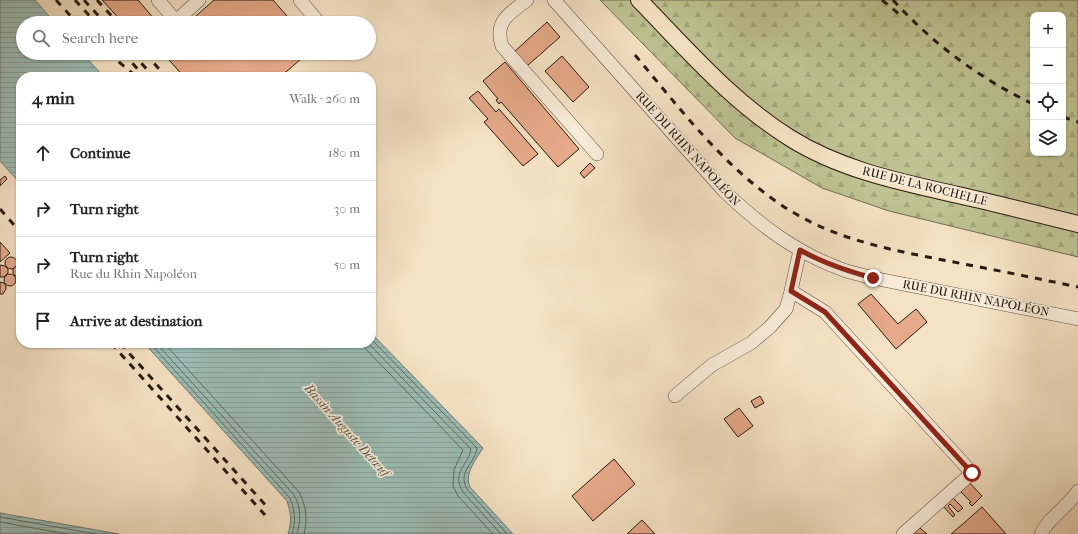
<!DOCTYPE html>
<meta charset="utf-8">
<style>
:root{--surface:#fff;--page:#f6f6f6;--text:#222;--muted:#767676;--line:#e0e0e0}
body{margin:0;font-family:"IM FELL French Canon",serif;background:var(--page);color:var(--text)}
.controls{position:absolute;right:12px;top:12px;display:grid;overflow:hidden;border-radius:8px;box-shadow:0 1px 3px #0004}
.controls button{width:36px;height:36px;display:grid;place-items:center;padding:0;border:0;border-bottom:1px solid var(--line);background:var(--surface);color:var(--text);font:20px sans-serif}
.stop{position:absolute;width:12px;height:12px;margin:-9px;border:3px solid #8f2418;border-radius:50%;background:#fff}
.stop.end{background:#8f2418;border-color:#fff;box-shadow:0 1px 4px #0008}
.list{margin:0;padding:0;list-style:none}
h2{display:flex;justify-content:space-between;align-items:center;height:52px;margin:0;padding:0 16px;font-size:17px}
h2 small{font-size:13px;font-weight:400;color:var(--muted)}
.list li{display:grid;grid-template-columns:26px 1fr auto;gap:12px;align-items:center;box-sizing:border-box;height:56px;padding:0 16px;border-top:1px solid var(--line)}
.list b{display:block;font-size:15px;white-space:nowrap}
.list p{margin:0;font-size:13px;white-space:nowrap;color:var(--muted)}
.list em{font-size:13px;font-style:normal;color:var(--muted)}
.icon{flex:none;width:22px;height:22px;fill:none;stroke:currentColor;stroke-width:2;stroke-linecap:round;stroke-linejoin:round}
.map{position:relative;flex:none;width:1078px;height:534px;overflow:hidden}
.search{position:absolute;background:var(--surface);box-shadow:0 1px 3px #0004;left:16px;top:16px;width:360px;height:44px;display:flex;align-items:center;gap:10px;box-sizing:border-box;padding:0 14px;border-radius:22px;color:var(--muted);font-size:15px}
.panel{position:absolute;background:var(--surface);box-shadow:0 1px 3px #0004;left:16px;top:72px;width:360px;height:276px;border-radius:16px}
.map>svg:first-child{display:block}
</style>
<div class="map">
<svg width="1078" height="534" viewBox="0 0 1078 534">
<defs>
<pattern id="forest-firs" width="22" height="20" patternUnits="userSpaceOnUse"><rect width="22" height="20" fill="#bec392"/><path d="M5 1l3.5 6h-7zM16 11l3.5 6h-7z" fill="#a3a77d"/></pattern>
<pattern id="water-rules" width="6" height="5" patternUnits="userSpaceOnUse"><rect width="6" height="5" fill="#9cbdb6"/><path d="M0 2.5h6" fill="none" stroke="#86a29b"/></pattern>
</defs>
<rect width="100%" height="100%" fill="#f5e2c4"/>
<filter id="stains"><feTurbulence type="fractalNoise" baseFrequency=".005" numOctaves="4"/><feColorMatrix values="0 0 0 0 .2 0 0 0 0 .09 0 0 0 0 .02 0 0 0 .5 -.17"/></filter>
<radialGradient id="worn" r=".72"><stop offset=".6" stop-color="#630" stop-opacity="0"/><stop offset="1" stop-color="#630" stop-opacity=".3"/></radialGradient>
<path fill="url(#forest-firs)" stroke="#736e52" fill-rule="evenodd" d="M 600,0 L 1078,0 L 1078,257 L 889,211 L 822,188 L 735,138 ZM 1033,15 L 1063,15 L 1063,153 L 1033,153 Z"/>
<path fill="url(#water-rules)" stroke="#6e7b74" d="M 0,0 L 35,0 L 55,23 L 23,23 L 23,53 L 82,53 L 104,77 L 21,77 L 21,184 L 0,161 Z
M 371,333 L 483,448 C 476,459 464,474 470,487 L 513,534 L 288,534 C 292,521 291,513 287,501 L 144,343 L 371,343 Z
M 0,513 L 119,534 L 0,534 Z"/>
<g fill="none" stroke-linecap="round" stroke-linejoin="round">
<path stroke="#626b64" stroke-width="1" d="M 371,339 L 477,448 C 475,464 457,471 467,489 L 507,534
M 150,343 L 290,498 C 295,510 296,521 292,534
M 156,343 L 294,495 C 301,507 301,520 297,534
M 164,343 L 299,492 C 306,505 308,520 304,534
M 360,343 L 463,450 L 454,470 L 453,486 L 458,496 L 493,534
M 368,343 L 471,449 C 468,466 451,472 463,492 L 501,534
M 0,517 L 96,534
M 0,522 L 67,534"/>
</g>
<path fill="#e6a989" stroke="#281912" d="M 102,0 L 138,0 L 155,20 L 152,23 L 123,23 Z
M 214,0 L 273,0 L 293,23 L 188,23 Z
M 547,22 L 560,37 L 527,66 L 514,52 Z
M 163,53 L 308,53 L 280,77 L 184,77 Z
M 562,56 L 589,87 L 573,102 L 545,71 Z
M 505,62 L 579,149 L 558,167 L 501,102 L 499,104 L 496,100 L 498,99 L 483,81 Z
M 478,91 L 496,112 L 499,109 L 538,154 L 523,166 L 484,122 L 488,119 L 469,98 Z
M 590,163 L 595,168 L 584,178 L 580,173 Z
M 5,176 L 7,179 L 0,186 L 0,180 Z
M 0,242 L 10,253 L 0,262 Z
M5 263a6 6 0 1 1 12 0a6 6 0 1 1-12 0Z
M 0,265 L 5,266 L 8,269 L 8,273 L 4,277 L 0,277 Z
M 16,266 L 21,266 L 21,277 L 15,276 L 13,273 L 13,269 Z
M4 280a6 6 0 1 1 12 0a6 6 0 1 1-12 0Z
M 0,282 L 4,283 L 6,286 L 6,289 L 3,294 L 0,294 Z
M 871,294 L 898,324 L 916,309 L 927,322 L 896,349 L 858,304 Z
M 760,396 L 764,403 L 755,408 L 751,401 Z
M 739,408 L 753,426 L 738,437 L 724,419 Z
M 614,459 L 635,484 L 593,521 L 572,496 Z
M 964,477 L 982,496 L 972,506 L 969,503 L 971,502 L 955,486 Z
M 951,496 L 963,508 L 958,512 L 950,504 L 948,506 L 955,515 L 953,517 L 942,505 Z
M 982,507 L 1006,534 L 951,534 L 965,522 Z
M 642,520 L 655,534 L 627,534 Z
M 920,528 L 927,534 L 913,534 Z"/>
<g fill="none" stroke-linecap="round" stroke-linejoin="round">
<defs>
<path id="minor" d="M 158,0 L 176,21 L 199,0
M 300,0 L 319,23
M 527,0 C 509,14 494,21 502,46 L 597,154
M 554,0 L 725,192 C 760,225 795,252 841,269 C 851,273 863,275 873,278 L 1078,319
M 791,291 L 825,312 L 972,473 L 903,534
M 675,396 L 712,365 L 751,343 L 770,327 L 786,309 L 791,291 L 800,250
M 1041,534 C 1048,518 1068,507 1078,491"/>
<path id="major" d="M 639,0 C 686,48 732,102 790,138 C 841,170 900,182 958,195 C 998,204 1038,214 1078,224"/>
</defs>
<use href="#minor" stroke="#5b4b3e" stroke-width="14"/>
<use href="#major" stroke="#281912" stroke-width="18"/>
<use href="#minor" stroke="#f8ecd9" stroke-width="13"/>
<use href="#major" stroke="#f5e2c4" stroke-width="16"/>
<path stroke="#281912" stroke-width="3" stroke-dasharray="7 7" stroke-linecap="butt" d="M 56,0 L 77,23
M 75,0 L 96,23
M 84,0 L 105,23
M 97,0 L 118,23
M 882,0 L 899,14
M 893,0 C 933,44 979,78 1033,104
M 108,53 L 137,77
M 123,53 L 145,77
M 132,53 L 154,77
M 145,53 L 166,77
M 635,55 C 677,105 717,158 770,197 C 825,238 882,248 948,261 C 991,269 1035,278 1078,287
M 1063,117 L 1078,122
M 0,209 L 21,233
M 111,343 L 265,515
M 120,343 L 268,508"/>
</g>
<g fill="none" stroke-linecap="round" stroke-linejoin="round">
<path stroke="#8f2418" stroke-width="5" d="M 873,278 C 847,271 823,263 800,250 L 791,291 L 825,312 L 972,473"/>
</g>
<g text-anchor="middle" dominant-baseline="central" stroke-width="3.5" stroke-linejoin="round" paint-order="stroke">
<g font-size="12" fill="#281912" stroke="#f8ecd9">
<text transform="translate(688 149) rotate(48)">RUE DU RHIN NAPOLÉON</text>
<text transform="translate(925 186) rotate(14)">RUE DE LA ROCHELLE</text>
<text transform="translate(976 298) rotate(11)">RUE DU RHIN NAPOLÉON</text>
</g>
<g font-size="13" font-style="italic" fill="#51524b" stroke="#f8ecd9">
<text transform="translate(347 430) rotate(48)">Bassin Auguste Detœuf</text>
</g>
</g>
<rect width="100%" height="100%" filter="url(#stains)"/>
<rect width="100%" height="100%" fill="url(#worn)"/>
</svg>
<div class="controls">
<button>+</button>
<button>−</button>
<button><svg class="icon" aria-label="locate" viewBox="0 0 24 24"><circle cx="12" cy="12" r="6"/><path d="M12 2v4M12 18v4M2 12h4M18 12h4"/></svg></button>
<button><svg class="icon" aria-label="layers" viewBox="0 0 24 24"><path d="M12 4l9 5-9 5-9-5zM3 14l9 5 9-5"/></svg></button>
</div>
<div class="stop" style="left:972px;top:473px"></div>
<div class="stop end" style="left:873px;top:278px"></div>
<div class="search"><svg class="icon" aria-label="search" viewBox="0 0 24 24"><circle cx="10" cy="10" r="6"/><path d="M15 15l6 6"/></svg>Search here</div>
<section class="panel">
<h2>4 min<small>Walk · 260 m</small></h2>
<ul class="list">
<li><svg class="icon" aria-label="ahead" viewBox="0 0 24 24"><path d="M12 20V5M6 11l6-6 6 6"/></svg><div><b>Continue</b></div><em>180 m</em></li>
<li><svg class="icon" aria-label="right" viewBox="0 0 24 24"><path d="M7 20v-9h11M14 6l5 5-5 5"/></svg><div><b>Turn right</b></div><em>30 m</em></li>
<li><svg class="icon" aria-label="right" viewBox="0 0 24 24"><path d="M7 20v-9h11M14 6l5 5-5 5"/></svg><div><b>Turn right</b><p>Rue du Rhin Napoléon</p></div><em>50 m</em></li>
<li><svg class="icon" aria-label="arrive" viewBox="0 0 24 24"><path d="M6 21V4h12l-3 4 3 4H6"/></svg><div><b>Arrive at destination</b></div></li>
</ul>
</section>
</div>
